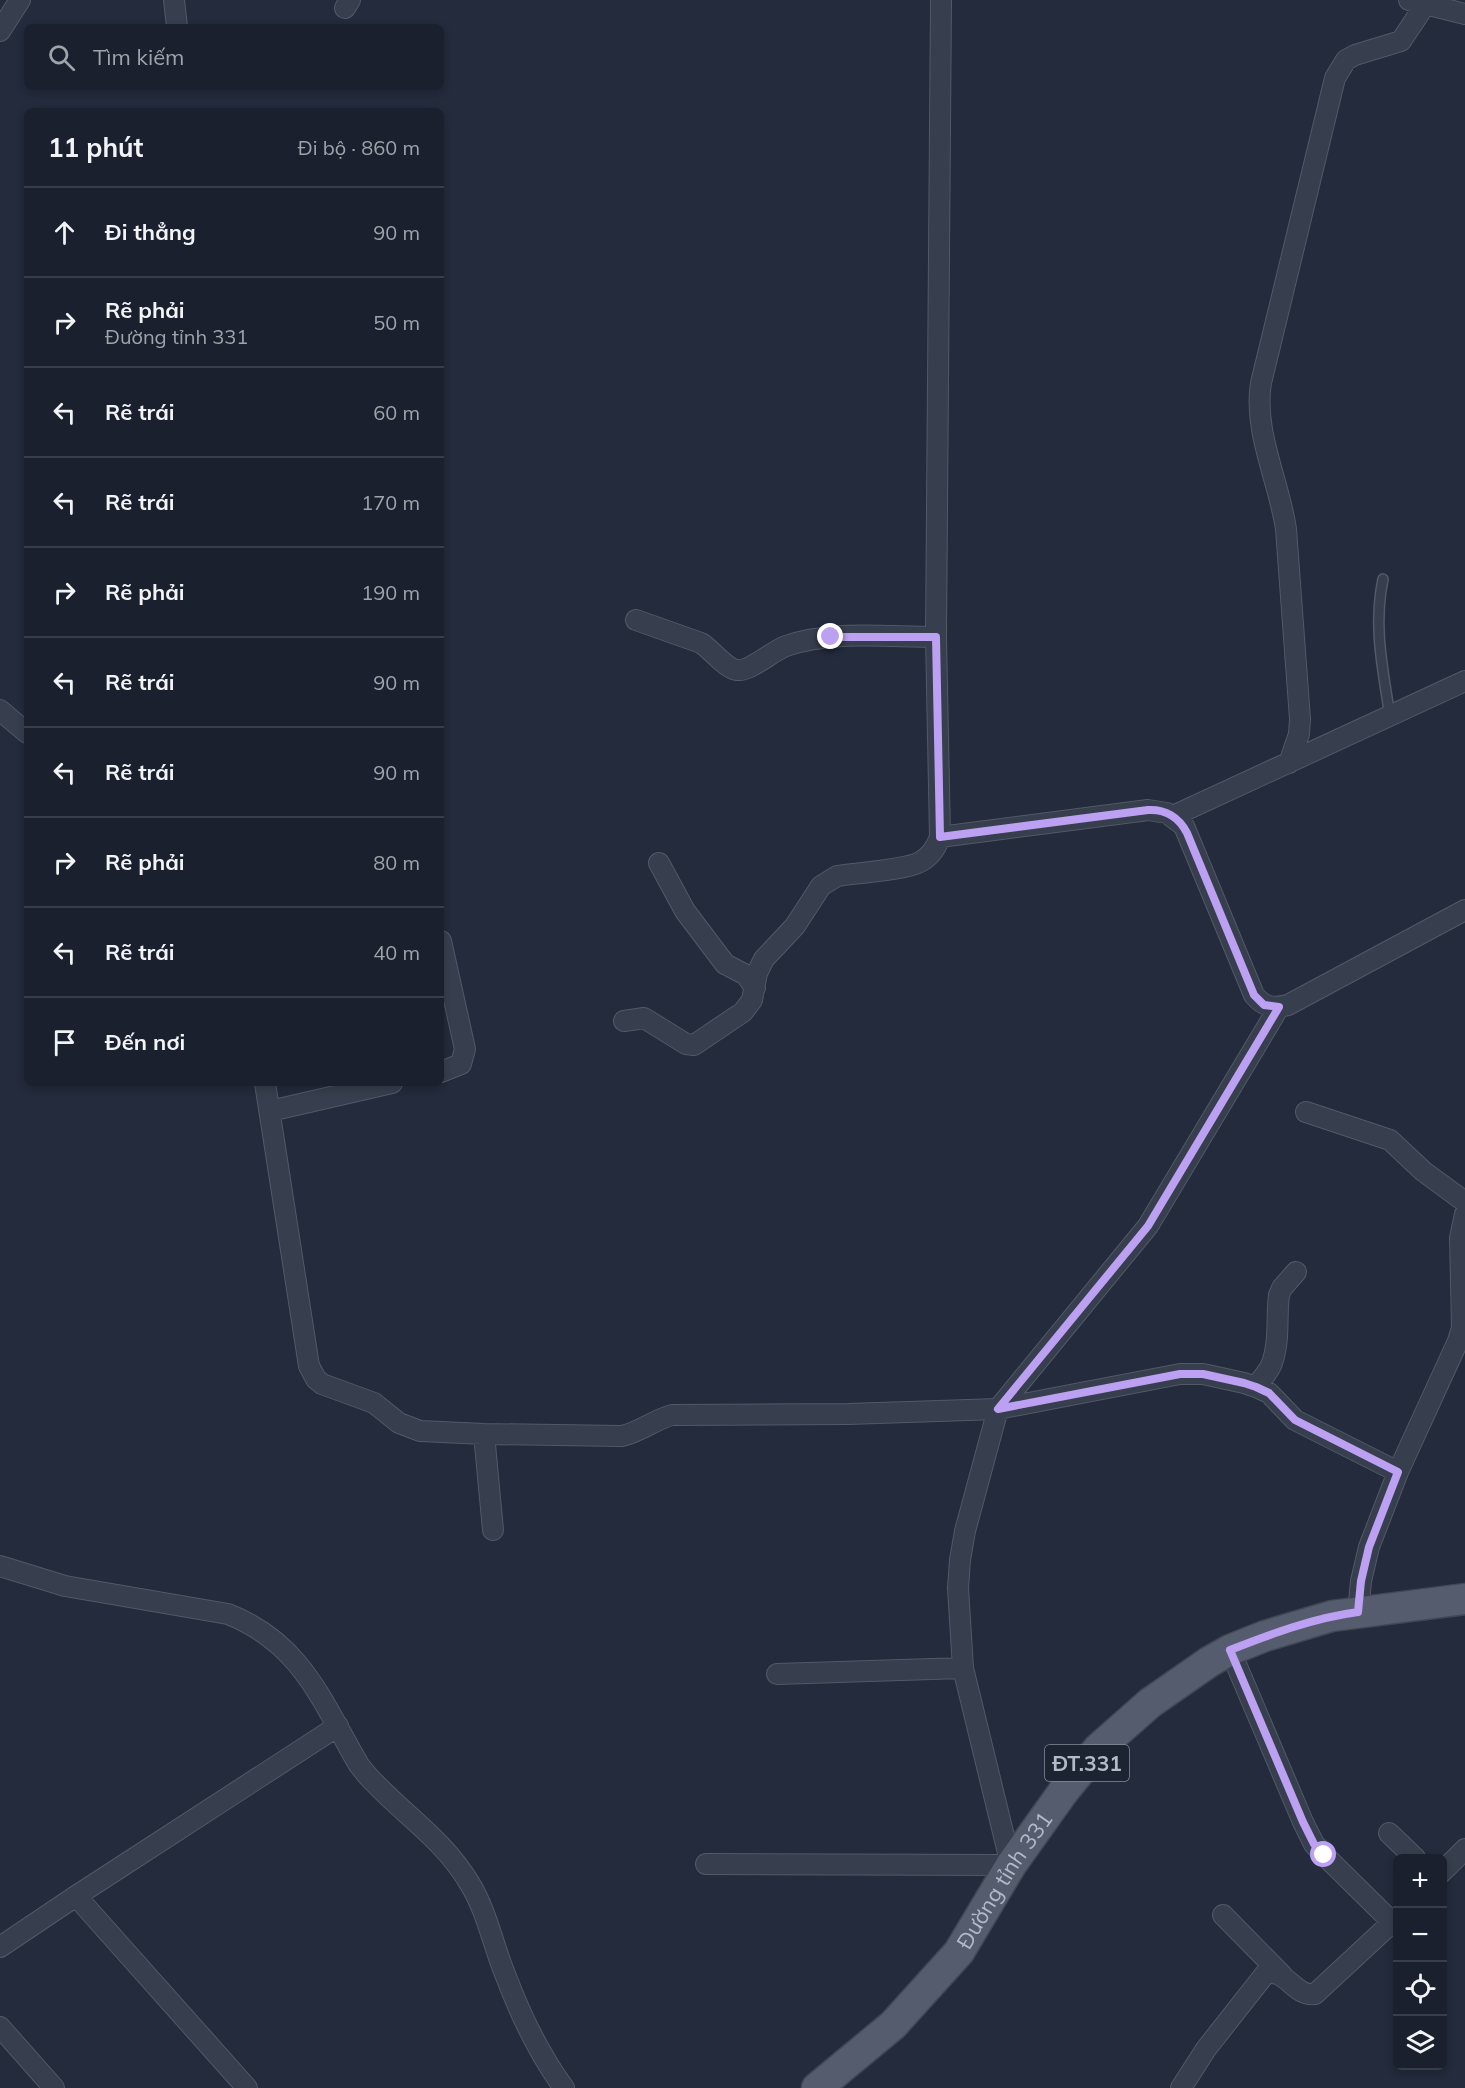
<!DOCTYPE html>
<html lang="vi">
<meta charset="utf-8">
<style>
:root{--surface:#1a202d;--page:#232835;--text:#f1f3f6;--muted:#9fa3aa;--line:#383e49}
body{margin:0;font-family:Mulish,sans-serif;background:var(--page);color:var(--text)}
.controls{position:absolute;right:18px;bottom:18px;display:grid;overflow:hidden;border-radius:9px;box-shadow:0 3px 9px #0003}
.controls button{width:54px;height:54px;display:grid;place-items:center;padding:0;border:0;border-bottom:2px solid var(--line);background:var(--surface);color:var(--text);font:30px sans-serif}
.stop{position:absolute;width:18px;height:18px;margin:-14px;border:4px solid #bca0f2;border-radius:50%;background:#fff}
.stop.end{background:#bca0f2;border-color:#fff;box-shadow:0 2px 6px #0008}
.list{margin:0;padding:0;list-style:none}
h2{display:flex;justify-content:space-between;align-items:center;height:78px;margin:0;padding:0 24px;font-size:26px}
h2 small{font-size:20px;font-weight:400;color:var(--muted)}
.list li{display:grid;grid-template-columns:39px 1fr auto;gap:18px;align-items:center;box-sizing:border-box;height:90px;padding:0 24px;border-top:2px solid var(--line)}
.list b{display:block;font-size:22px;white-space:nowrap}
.list p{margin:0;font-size:20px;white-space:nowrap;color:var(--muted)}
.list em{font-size:20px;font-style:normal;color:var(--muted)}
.icon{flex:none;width:33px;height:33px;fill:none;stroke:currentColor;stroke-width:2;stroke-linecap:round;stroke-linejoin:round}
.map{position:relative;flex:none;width:1465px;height:2088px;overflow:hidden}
.search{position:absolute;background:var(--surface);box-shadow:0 3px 9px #0003;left:24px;top:24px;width:420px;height:66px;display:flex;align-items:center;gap:15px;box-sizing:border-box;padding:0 21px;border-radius:9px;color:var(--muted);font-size:22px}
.panel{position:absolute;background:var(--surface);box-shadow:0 3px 9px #0003;left:24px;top:108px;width:420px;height:978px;border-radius:9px}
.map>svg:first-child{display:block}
</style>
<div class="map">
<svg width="1465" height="2088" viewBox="0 0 1465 2088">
<rect width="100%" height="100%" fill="#232b3c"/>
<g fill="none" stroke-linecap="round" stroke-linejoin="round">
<defs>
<path id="service" d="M 1383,579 C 1373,627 1383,669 1390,717"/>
<path id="minor" d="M 174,0 L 177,27
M 1409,0 L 1465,14
M 345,8 L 350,0
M 0,31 L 20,0
M 636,620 L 701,643 C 711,649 726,669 737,670 C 750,672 772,651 786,646 C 833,630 887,637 936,637
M 0,710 L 27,733
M 1289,763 L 1299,734 L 1300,719 L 1286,529 C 1279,481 1253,431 1261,383 L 1335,78 L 1346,60 L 1355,55 L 1401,41 L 1425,5
M 1173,816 L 1465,681
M 940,837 L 1148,810 L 1167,813 L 1184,826 L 1254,995 C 1264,1007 1273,1009 1288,1005 L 1465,910
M 659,863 L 685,911 L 725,964 L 746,975 L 755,988
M 441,941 L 465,1049 L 461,1064 L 441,1072
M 624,1021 L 644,1018 L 686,1044 L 694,1045 L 743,1012 L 752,1000 L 757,973 L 764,959 L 795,926 L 821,886 L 837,876 C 855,873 906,870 920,862 C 930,857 936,848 940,837 L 936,637 L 941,0
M 265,1083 L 309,1366 L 316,1379 L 322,1384 L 374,1403 L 399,1423 L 420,1431 L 484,1434 L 622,1436 C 640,1432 654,1420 672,1415 L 848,1414 L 998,1409 L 1180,1374 L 1203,1374 L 1244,1383 L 1256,1387 L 1269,1393 L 1295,1420 L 1398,1472
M 270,1111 L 392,1083
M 1306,1112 L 1390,1140 L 1423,1171 L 1465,1202
M 1256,1387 C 1261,1379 1269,1372 1272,1363 C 1280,1341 1276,1317 1279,1295 L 1282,1288 L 1296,1272
M 484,1434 L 493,1530
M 0,1566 L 65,1586 L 228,1614 C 302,1643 322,1702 359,1765 L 367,1775 C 402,1814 442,1837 470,1884 C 487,1912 493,1945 505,1974 C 520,2014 539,2054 564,2088
M 1358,1613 L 1361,1581 L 1369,1547 L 1398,1472 L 1458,1341 L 1462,1328 L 1460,1238 L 1465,1214
M 1230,1650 L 1303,1822 L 1314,1844 L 1324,1855 L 1392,1922
M 777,1674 L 963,1668
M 1389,1833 L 1415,1858
M 706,1864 L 1011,1865 L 963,1668 L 958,1588 L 960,1560 L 965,1531 L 998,1409 L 1148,1226 L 1279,1007
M 1442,1872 L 1465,1849
M 76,1896 L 247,2088
M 1223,1915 L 1282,1975
M 0,1947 L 76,1896 L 338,1726
M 0,2027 L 54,2088
M 1181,2088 L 1206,2049 L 1265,1974 C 1286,1967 1294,1997 1315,1994 L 1398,1917"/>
<g id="primary">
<path id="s1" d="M 817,2088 L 893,2025 L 959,1952 L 1011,1865 L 1063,1792 L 1099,1748 L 1150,1703 L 1209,1662 L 1230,1650 L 1265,1636 L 1332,1616 L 1465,1599"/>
</g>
</defs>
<use href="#service" stroke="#525967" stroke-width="12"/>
<use href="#minor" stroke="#525967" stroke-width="22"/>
<use href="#primary" stroke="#404755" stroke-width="33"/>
<use href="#service" stroke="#373e4d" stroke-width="9"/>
<use href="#minor" stroke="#373e4d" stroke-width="20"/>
<use href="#primary" stroke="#555c6d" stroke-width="30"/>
</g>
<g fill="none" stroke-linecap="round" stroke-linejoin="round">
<path stroke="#bca0f2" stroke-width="8" d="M 831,637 L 936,637 L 940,837 L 1148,810 C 1165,809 1179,817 1187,833 L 1254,995 L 1264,1005 L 1279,1007 L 1148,1226 L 998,1409 L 1180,1374 L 1203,1374 L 1244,1383 L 1256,1387 L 1269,1393 L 1295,1420 L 1398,1472 L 1369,1547 L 1361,1581 L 1358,1612 C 1313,1618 1271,1634 1230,1650 L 1303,1822 L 1314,1844 L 1324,1855"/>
</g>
<g text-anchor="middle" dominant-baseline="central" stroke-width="5" stroke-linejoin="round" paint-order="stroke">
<rect fill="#1c2331" stroke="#858c9b" stroke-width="1.5" x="1045" y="1745" width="84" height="36" rx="4.5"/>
<g font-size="21" font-weight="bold" fill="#b2b9c8">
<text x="1087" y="1763">ĐT.331</text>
</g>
<g font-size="22" fill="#b2b9c8" stroke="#1c2331">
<text stroke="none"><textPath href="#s1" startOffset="282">Đường tỉnh 331</textPath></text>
</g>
</g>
</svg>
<div class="controls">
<button>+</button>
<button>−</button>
<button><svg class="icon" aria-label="locate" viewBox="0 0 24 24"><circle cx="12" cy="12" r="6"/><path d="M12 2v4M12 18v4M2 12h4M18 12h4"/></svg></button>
<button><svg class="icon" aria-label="layers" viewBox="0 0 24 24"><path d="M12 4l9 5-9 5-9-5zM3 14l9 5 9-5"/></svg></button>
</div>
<div class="stop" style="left:1324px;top:1855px"></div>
<div class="stop end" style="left:831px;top:637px"></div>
<div class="search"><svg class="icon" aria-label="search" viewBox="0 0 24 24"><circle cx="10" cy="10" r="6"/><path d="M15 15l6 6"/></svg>Tìm kiếm</div>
<section class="panel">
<h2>11 phút<small>Đi bộ · 860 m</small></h2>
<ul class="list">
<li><svg class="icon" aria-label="ahead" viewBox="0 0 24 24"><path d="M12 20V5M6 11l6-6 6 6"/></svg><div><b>Đi thẳng</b></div><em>90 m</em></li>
<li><svg class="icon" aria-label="right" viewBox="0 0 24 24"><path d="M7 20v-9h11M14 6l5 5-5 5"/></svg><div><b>Rẽ phải</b><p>Đường tỉnh 331</p></div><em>50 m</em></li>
<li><svg class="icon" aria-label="left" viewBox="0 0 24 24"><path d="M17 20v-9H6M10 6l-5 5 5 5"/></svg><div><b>Rẽ trái</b></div><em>60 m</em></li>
<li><svg class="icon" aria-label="left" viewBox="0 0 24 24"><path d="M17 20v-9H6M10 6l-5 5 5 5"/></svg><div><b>Rẽ trái</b></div><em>170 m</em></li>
<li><svg class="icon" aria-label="right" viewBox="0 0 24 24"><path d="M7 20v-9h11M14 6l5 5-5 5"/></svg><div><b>Rẽ phải</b></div><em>190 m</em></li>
<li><svg class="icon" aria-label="left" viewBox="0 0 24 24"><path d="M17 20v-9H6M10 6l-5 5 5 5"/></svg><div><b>Rẽ trái</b></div><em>90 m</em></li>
<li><svg class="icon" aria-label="left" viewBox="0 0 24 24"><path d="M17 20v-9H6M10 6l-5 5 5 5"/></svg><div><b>Rẽ trái</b></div><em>90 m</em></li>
<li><svg class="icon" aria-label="right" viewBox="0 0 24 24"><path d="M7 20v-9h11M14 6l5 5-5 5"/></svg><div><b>Rẽ phải</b></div><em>80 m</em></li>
<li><svg class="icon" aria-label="left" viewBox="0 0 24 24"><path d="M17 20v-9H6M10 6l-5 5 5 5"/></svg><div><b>Rẽ trái</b></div><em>40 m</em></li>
<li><svg class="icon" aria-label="arrive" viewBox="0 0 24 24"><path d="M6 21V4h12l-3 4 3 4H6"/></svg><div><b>Đến nơi</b></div></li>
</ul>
</section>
</div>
